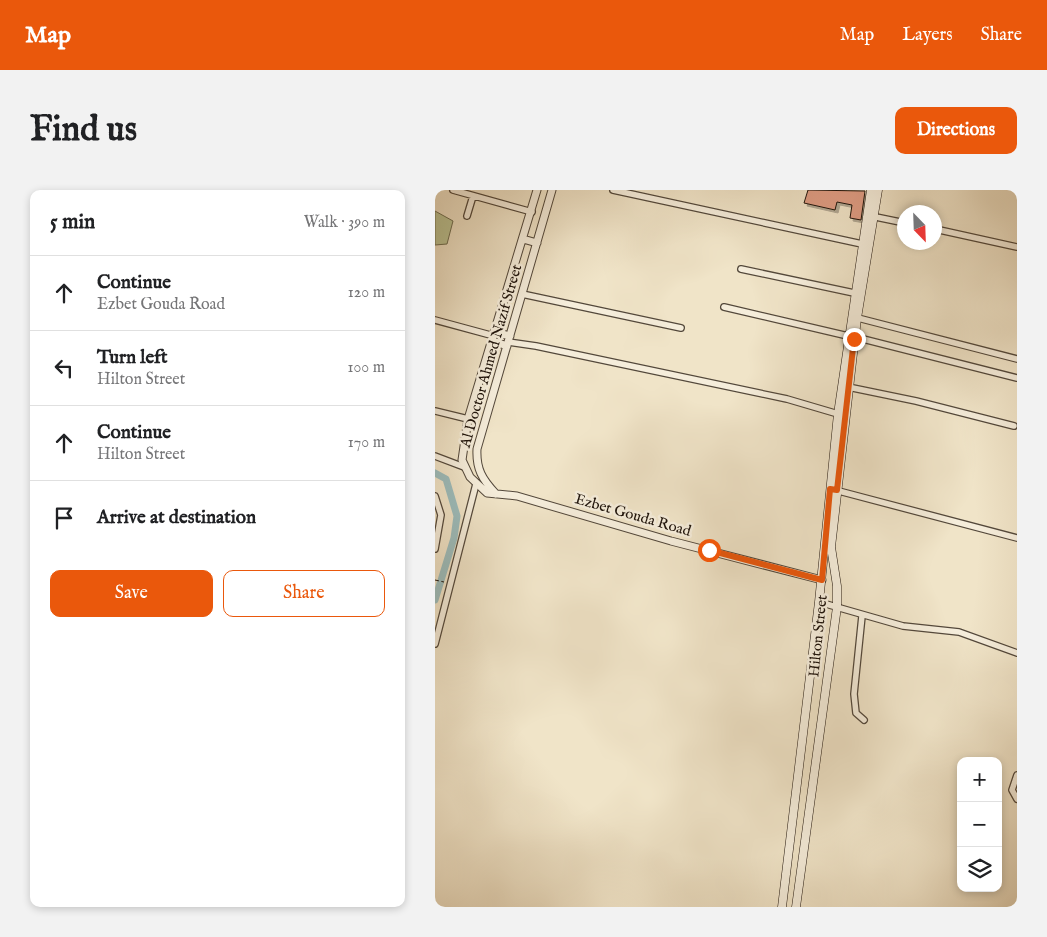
<!DOCTYPE html>
<meta charset="utf-8">
<style>
:root{--surface:#fff;--page:#f2f2f2;--text:#202124;--muted:#757577;--line:#e0e0e0;--accent:#ea580c}
body{margin:0;font-family:"IM FELL English",serif;background:var(--page);color:var(--text)}
.controls{position:absolute;right:15px;bottom:15px;display:grid;overflow:hidden;border-radius:10px;box-shadow:0 2px 8px #0003}
.controls button{width:45px;height:45px;display:grid;place-items:center;padding:0;border:0;border-bottom:1px solid var(--line);background:var(--surface);color:var(--text);font:25px sans-serif}
.compass{position:absolute;left:462px;top:15px;width:45px;height:45px;border-radius:50%;background:var(--surface);box-shadow:0 2px 8px #0003;rotate:157deg}
.stop{position:absolute;width:15px;height:15px;margin:-11px;border:4px solid #ea580c;border-radius:50%;background:#fff}
.stop.end{background:#ea580c;border-color:#fff;box-shadow:0 1px 5px #0008}
.list{margin:0;padding:0;list-style:none}
h2{display:flex;justify-content:space-between;align-items:center;height:65px;margin:0;padding:0 20px;font-size:21px}
h2 small{font-size:16px;font-weight:400;color:var(--muted)}
.list li{display:grid;grid-template-columns:32px 1fr auto;gap:15px;align-items:center;box-sizing:border-box;height:75px;padding:0 20px;border-top:1px solid var(--line)}
.list b{display:block;font-size:19px;white-space:nowrap}
.list p{margin:0;font-size:16px;white-space:nowrap;color:var(--muted)}
.list em{font-size:16px;font-style:normal;color:var(--muted)}
.actions{display:flex;gap:10px;padding:15px 20px}
.actions a{flex:1;padding:11px 0;border:1px solid var(--accent);border-radius:10px;text-align:center;font-size:18px;color:var(--accent)}
.actions .main{background:var(--accent);color:#fff}
.icon{flex:none;width:28px;height:28px;fill:none;stroke:currentColor;stroke-width:2;stroke-linecap:round;stroke-linejoin:round}
.map{position:relative;flex:none;width:582px;height:717px;overflow:hidden;border-radius:10px}
header{display:flex;align-items:center;gap:30px;box-sizing:border-box;height:70px;padding:0 25px;background:var(--accent);color:#fff}
header strong{font-size:24px}
nav{display:flex;gap:28px;margin-inline-start:auto;font-size:18px}
.intro{display:flex;align-items:center;justify-content:space-between;box-sizing:border-box;height:120px;padding:0 30px}
h1{margin:0;font-size:35px}
.button{padding:12px 22px;border-radius:10px;background:var(--accent);color:#fff;font-size:18px;font-weight:700}
main{display:flex;gap:30px;padding:0 30px}
aside{flex:1;background:var(--surface);border-radius:10px;box-shadow:0 2px 8px #0003}
.map>svg:first-child{display:block}
</style>
<header>
<strong>Map</strong>
<nav><a>Map</a><a>Layers</a><a>Share</a></nav>
</header>
<div class="intro"><h1>Find us</h1><a class="button">Directions</a></div>
<main>
<aside>
<h2>5 min<small>Walk · 390 m</small></h2>
<ul class="list">
<li><svg class="icon" aria-label="ahead" viewBox="0 0 24 24"><path d="M12 20V5M6 11l6-6 6 6"/></svg><div><b>Continue</b><p>Ezbet Gouda Road</p></div><em>120 m</em></li>
<li><svg class="icon" aria-label="left" viewBox="0 0 24 24"><path d="M17 20v-9H6M10 6l-5 5 5 5"/></svg><div><b>Turn left</b><p>Hilton Street</p></div><em>100 m</em></li>
<li><svg class="icon" aria-label="ahead" viewBox="0 0 24 24"><path d="M12 20V5M6 11l6-6 6 6"/></svg><div><b>Continue</b><p>Hilton Street</p></div><em>170 m</em></li>
<li><svg class="icon" aria-label="arrive" viewBox="0 0 24 24"><path d="M6 21V4h12l-3 4 3 4H6"/></svg><div><b>Arrive at destination</b></div></li>
</ul>
<div class="actions"><a class="main">Save</a><a>Share</a></div>
</aside>
<div class="map">
<svg width="582" height="717" viewBox="0 0 582 717">
<defs>
<filter id="shadow"><feDropShadow dx="3" dy="3" stdDeviation="0" flood-color="#0004"/></filter>
</defs>
<rect width="100%" height="100%" fill="#f0e4c8"/>
<filter id="stains"><feTurbulence type="fractalNoise" baseFrequency=".004" numOctaves="4"/><feColorMatrix values="0 0 0 0 .2 0 0 0 0 .09 0 0 0 0 .02 0 0 0 .5 -.17"/></filter>
<radialGradient id="worn" r=".72"><stop offset=".6" stop-color="#630" stop-opacity="0"/><stop offset="1" stop-color="#630" stop-opacity=".3"/></radialGradient>
<path fill="#bbc495" stroke="#6d6c50" d="M 0,21 L 18,31 L 12,54 L 0,55 Z"/>
<g fill="none" stroke-linecap="round" stroke-linejoin="round">
<path stroke="#9cbdbd" stroke-width="7" d="M 0,283 L 11,289 L 22,326 L 19,348 L 0,410"/>
</g>
<path fill="#de9c83" stroke="#1f140c" filter="url(#shadow)" d="M 373,0 L 430,1 L 426,30 L 415,28 L 417,15 L 402,12 L 400,20 L 369,13 Z"/>
<g fill="none" stroke-linecap="round" stroke-linejoin="round">
<defs>
<path id="minor" d="M 18,0 L 97,22
M 178,0 L 427,54
M 32,26 L 38,6
M 436,26 L 470,33
M 500,39 L 582,57
M 306,79 L 419,103
M 87,104 L 246,138
M 289,117 L 413,146
M 419,127 L 582,169
M 0,130 L 59,146
M 419,149 L 428,149 L 582,188
M 73,152 L 101,156 L 352,209 L 403,224
M 413,197 L 481,211 L 579,236
M 0,221 L 33,229
M 0,266 L 29,277
M 400,300 L 582,348
M 0,306 L 6,325 L 0,359
M 384,412 L 468,436 L 524,442 L 582,463
M 427,426 L 419,504 L 421,523 L 429,530
M 0,454 L 41,294
M 582,585 L 577,600 L 582,609"/>
<path id="tertiary" d="M 102,0 L 33,229 L 27,270 L 35,287 L 52,303 L 82,306 L 236,351 L 387,390
M 88,49 L 102,53
M 60,142 L 75,146
M 58,151 L 72,156
M 61,304 C 47,289 41,279 42,259 L 117,0"/>
<path id="secondary" d="M 347,717 L 384,412 L 403,224 L 436,0
M 361,717 L 402,417 L 402,396 L 396,357 L 422,128 L 443,0"/>
</defs>
<use href="#minor" stroke="#53483b" stroke-width="8"/>
<use href="#tertiary" stroke="#53483b" stroke-width="9"/>
<use href="#secondary" stroke="#1f140c" stroke-width="9"/>
<path stroke="#1f140c" stroke-width="1" stroke-dasharray="4 2.5" stroke-linecap="butt" d="M 0,390 L 9,392"/>
<use href="#minor" stroke="#f5eddb" stroke-width="5.5"/>
<use href="#tertiary" stroke="#f5eddb" stroke-width="7"/>
<use href="#secondary" stroke="#f5eddb" stroke-width="8"/>
</g>
<g fill="none" stroke-linecap="round" stroke-linejoin="round">
<path stroke="#ea580c" stroke-width="6" d="M 274,360 L 387,390 L 395,299 L 402,300 L 419,149"/>
</g>
<g text-anchor="middle" dominant-baseline="central" stroke-width="5" stroke-linejoin="round" paint-order="stroke">
<g font-size="15" fill="#1f140c" stroke="#f5eddb">
<text transform="translate(56 166) rotate(-74)">Al Doctor Ahmed Nazif Street</text>
<text transform="translate(198 325) rotate(16)">Ezbet Gouda Road</text>
<text transform="translate(383 446) rotate(-84)">Hilton Street</text>
</g>
</g>
<rect width="100%" height="100%" filter="url(#stains)"/>
<rect width="100%" height="100%" fill="url(#worn)"/>
</svg>
<div class="controls">
<button>+</button>
<button>−</button>
<button><svg class="icon" aria-label="layers" viewBox="0 0 24 24"><path d="M12 4l9 5-9 5-9-5zM3 14l9 5 9-5"/></svg></button>
</div>
<svg class="compass" viewBox="-18 -18 36 36"><path d="M0-13l5 13h-10z" fill="#e53935"/><path d="M0 13l5-13h-10z" fill="#757577"/></svg>
<div class="stop" style="left:274px;top:360px"></div>
<div class="stop end" style="left:419px;top:149px"></div>
</div>
</main>
